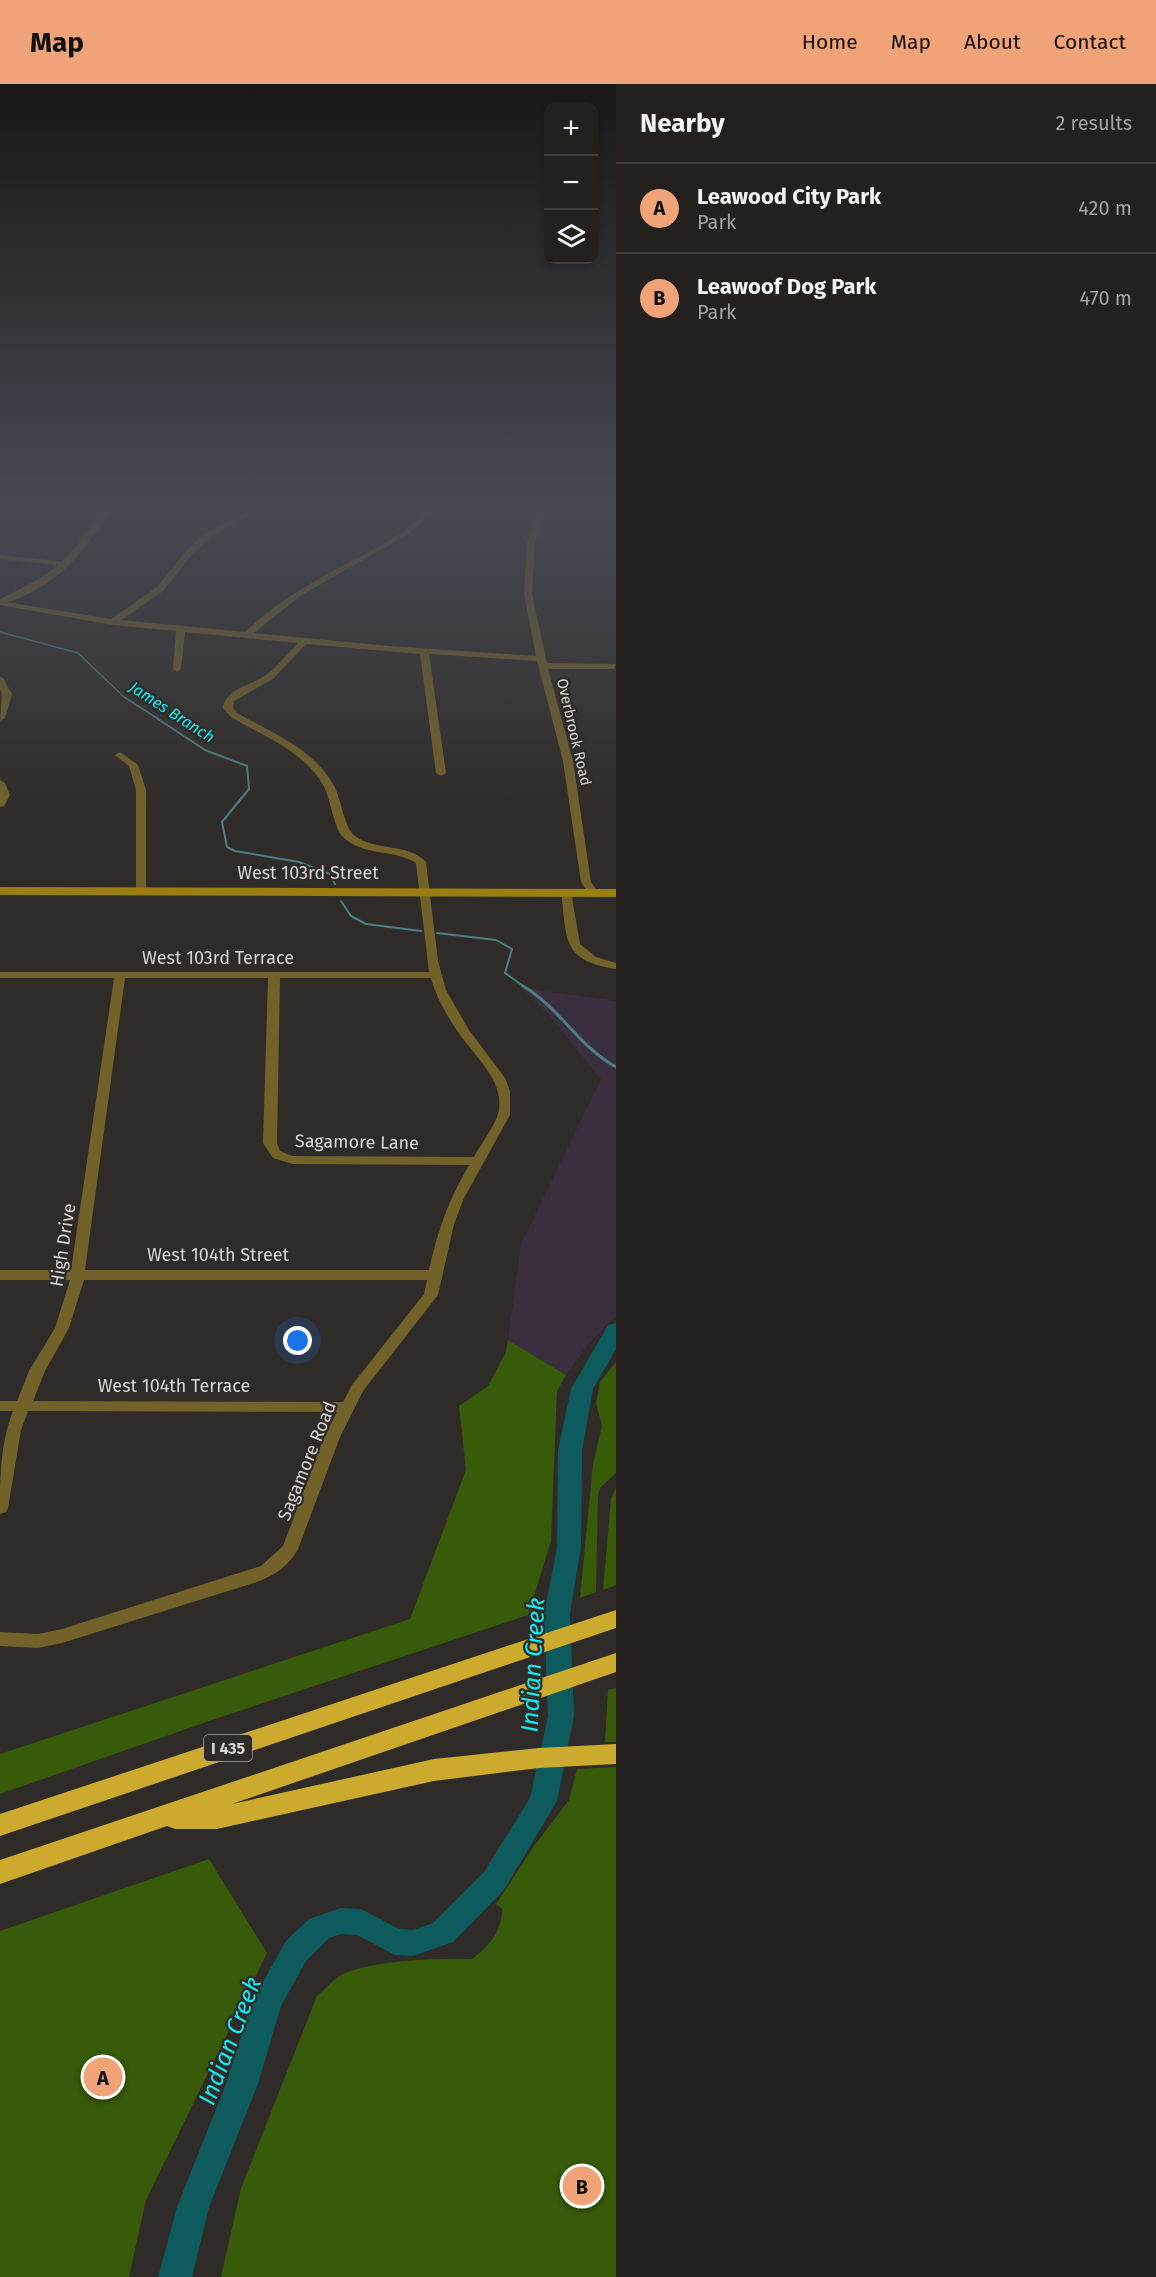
<!DOCTYPE html>
<meta charset="utf-8">
<style>
:root{--surface:#23201e;--page:#2f2d2b;--text:#f1f3f6;--muted:#a3a3a4;--line:#403e3c;--accent:#efa377}
body{margin:0;font-family:"Fira Sans",sans-serif;background:var(--page);color:var(--text)}
.controls{position:absolute;right:18px;top:18px;display:grid;overflow:hidden;border-radius:12px;box-shadow:0 3px 9px #0003}
.controls button{width:54px;height:54px;display:grid;place-items:center;padding:0;border:0;border-bottom:2px solid var(--line);background:var(--surface);color:var(--text);font:30px sans-serif}
.you{position:absolute;left:298px;top:1257px;width:21px;height:21px;margin:-15px;border:4px solid #fff;border-radius:50%;background:#1a73e8;box-shadow:0 0 0 9px #1a73e833}
.badge{display:grid;place-items:center;width:39px;height:39px;border-radius:50%;background:var(--accent);color:#111;font-size:20px;font-weight:700}
.pin{position:absolute;translate:-50% -50%;border:3px solid #fff;box-shadow:0 2px 6px #0006}
.list{margin:0;padding:0;list-style:none}
h2{display:flex;justify-content:space-between;align-items:center;height:78px;margin:0;padding:0 24px;font-size:26px}
h2 small{font-size:20px;font-weight:400;color:var(--muted)}
.list li{display:grid;grid-template-columns:39px 1fr auto;gap:18px;align-items:center;box-sizing:border-box;height:90px;padding:0 24px;border-top:2px solid var(--line)}
.list b{display:block;font-size:22px;white-space:nowrap}
.list p{margin:0;font-size:20px;white-space:nowrap;color:var(--muted)}
.list em{font-size:20px;font-style:normal;color:var(--muted)}
.icon{flex:none;width:33px;height:33px;fill:none;stroke:currentColor;stroke-width:2;stroke-linecap:round;stroke-linejoin:round}
.map{position:relative;flex:none;width:616px;height:2193px;overflow:hidden}
header{display:flex;align-items:center;gap:36px;box-sizing:border-box;height:84px;padding:0 30px;background:var(--accent);color:#111}
header strong{font-size:28px}
nav{display:flex;gap:33px;margin-inline-start:auto;font-size:21px}
main{display:flex}
aside{flex:1;background:var(--surface)}
.map>svg:first-child{display:block}
</style>
<header>
<strong>Map</strong>
<nav><a>Home</a><a>Map</a><a>About</a><a>Contact</a></nav>
</header>
<main>
<div class="map">
<svg width="616" height="2193" viewBox="0 0 616 2193">
<rect width="100%" height="100%" fill="#2f2b28"/>
<path fill="#392f3f" d="M 522,904 L 616,917 L 616,1232 L 589,1259 L 566,1291 L 508,1256 L 521,1160 L 601,995 L 547,929 Z"/>
<path fill="#375b09" d="M 508,1256 L 566,1291 L 557,1307 L 551,1457 L 528,1531 L 212,1636 L 0,1710 L 0,1670 L 410,1535 L 466,1386 L 459,1322 L 488,1302 L 506,1268 Z
M 616,1278 L 616,1389 L 600,1404 L 598,1411 L 596,1508 L 580,1514 L 593,1380 L 602,1342 L 596,1319 L 600,1298 Z
M 616,1403 L 616,1501 L 603,1506 L 611,1415 Z
M 616,1604 L 616,1658 L 605,1658 L 608,1606 Z
M 616,1683 L 616,2193 L 221,2193 L 241,2104 L 317,1912 C 324,1906 331,1898 338,1893 C 363,1876 441,1874 472,1875 C 489,1862 502,1848 502,1825 L 496,1820 L 534,1762 L 569,1716 L 577,1685 Z
M 209,1775 L 267,1869 L 146,2116 L 129,2193 L 0,2193 L 0,1847 Z"/>
<g fill="none" stroke-linecap="round" stroke-linejoin="round">
<path stroke="#4b8081" stroke-width="1.5" d="M 0,548 L 78,569 L 124,613 L 160,636"/>
<path stroke="#4b8081" stroke-width="2" d="M 158,635 L 205,666 L 247,682 L 249,705 L 222,738 L 227,763 L 235,767 L 299,778 L 330,790 L 335,800
M 341,817 L 351,832 L 366,840 L 421,847
M 437,849 L 496,856 L 512,865 L 505,889 L 526,904"/>
<path stroke="#4b8081" stroke-width="3" d="M 523,902 C 560,924 579,963 616,983"/>
<path fill="#0e5b5d" fill-rule="evenodd" d="M 616,1239 L 616,1265 L 593,1305 L 582,1366 L 581,1464 L 570,1529 L 574,1632 L 557,1717 L 504,1806 L 453,1858 L 413,1872 L 395,1871 L 357,1851 L 341,1850 L 329,1854 L 306,1877 L 281,1922 L 258,2000 L 209,2123 L 192,2193 L 158,2193 L 177,2123 L 226,2000 L 252,1917 L 286,1857 L 309,1835 L 341,1824 L 361,1825 L 399,1845 L 413,1846 L 433,1839 L 484,1788 L 530,1714 L 548,1632 L 544,1529 L 557,1464 L 558,1366 L 571,1305 L 608,1241 Z"/>
<path fill="#726129" fill-rule="evenodd" d="M 1,423 L 40,423 L 104,428 L 108,430 L 104,432 Z
M 254,423 L 264,423 L 211,453 L 191,472 L 163,507 L 121,536 L 245,548 C 271,523 300,505 331,488 C 366,469 405,452 432,423 L 440,423 L 407,451 L 300,512 L 254,549 L 389,562 L 536,572 L 524,510 L 527,459 L 538,423 L 546,423 L 535,459 L 532,510 L 547,579 L 616,580 L 614,585 L 548,585 L 573,677 L 591,798 L 598,808 L 593,811 L 589,810 L 581,798 L 563,677 L 537,577 L 429,570 L 446,689 L 441,692 L 436,689 L 420,570 L 306,560 L 273,595 L 234,617 L 233,624 L 237,629 C 272,649 312,664 333,700 C 341,713 344,743 354,751 C 374,768 407,758 426,778 L 438,877 L 446,906 L 469,946 L 505,994 L 510,1007 L 510,1031 L 464,1114 L 454,1140 L 438,1211 L 363,1307 L 340,1353 L 298,1465 C 289,1482 275,1491 257,1498 L 62,1559 L 38,1564 L 0,1562 L 0,1548 L 38,1550 L 62,1545 L 261,1482 L 283,1462 L 324,1353 L 337,1328 L 28,1327 L 21,1346 L 8,1424 L 6,1428 L 0,1430 C 0,1394 0,1361 13,1327 L 0,1327 L 0,1317 L 17,1317 L 29,1287 L 55,1244 L 70,1196 L 0,1196 L 0,1186 L 71,1186 L 114,894 L 0,894 L 0,888 L 429,888 L 416,779 C 394,765 362,772 343,753 C 333,743 331,714 323,701 C 304,667 263,652 231,633 L 223,624 C 226,603 253,602 267,590 C 278,582 288,569 298,559 L 185,548 L 181,585 L 177,588 L 173,585 L 176,547 L 113,541 L 0,521 L 0,517 L 111,535 L 157,503 L 185,468 L 205,449 ZM 125,894 L 268,894 L 263,1059 L 273,1074 L 292,1080 L 469,1081 C 447,1120 439,1143 429,1186 L 85,1186 ZM 280,894 L 431,894 C 436,913 447,932 458,948 C 474,972 509,1000 497,1033 C 491,1047 481,1060 474,1073 L 292,1072 L 280,1067 L 277,1059 ZM 84,1196 L 427,1196 L 424,1210 L 352,1301 L 343,1318 L 33,1317 L 45,1287 L 69,1244 Z
M 0,471 L 66,478 L 70,480 L 66,482 L 0,475 Z
M 0,593 L 3,594 L 12,610 L 5,634 L 0,637 L 2,610 L 0,605 Z
M 120,668 L 138,681 L 146,706 L 146,807 L 141,810 L 136,807 L 136,706 L 129,682 L 115,671 Z
M 0,696 L 5,699 L 10,711 L 4,722 L 0,723 Z
M 566,805 L 571,808 L 580,860 L 596,873 L 616,879 L 616,885 C 561,877 567,854 561,808 Z"/>
<path fill="#726129" fill-rule="evenodd" d="M 104,423 L 112,423 C 82,472 58,503 0,521 L 0,515 C 57,488 70,476 104,423 Z"/>
<path fill="#9a7e12" fill-rule="evenodd" d="M 0,803 L 616,805 L 616,813 L 0,811 Z"/>
<path fill="#ccaa2e" fill-rule="evenodd" d="M 616,1526 L 616,1544 L 0,1752 L 0,1730 Z
M 616,1569 L 616,1588 L 232,1720 L 434,1675 L 539,1664 L 616,1660 L 616,1680 L 539,1684 L 434,1697 L 217,1745 L 175,1745 L 167,1742 L 0,1800 L 0,1776 Z"/>
</g>
<linearGradient id="sky" x2="0" y2="1"><stop stop-color="#1a1816"/><stop offset="0.58" stop-color="#474a53"/><stop offset="1" stop-color="#474a53" stop-opacity="0"/></linearGradient>
<rect width="616" height="730" fill="url(#sky)"/>
<g text-anchor="middle" dominant-baseline="central" stroke-width="4.5" stroke-linejoin="round" paint-order="stroke">
<g font-size="15" fill="#d8d6d4" stroke="#2f2b28">
<text transform="translate(574 648) rotate(77)">Overbrook Road</text>
</g>
<g font-size="16" font-style="italic" fill="#13ecf2" stroke="#2f2b28">
<text transform="translate(172 628) rotate(33)">James Branch</text>
</g>
<rect fill="#2f2b28" stroke="#a5a3a0" stroke-width="1.5" x="204" y="1651" width="48" height="26" rx="4.5"/>
<g font-size="16" font-weight="bold" fill="#d8d6d4">
<text x="228" y="1664">I 435</text>
</g>
<g font-size="18" fill="#d8d6d4" stroke="#2f2b28">
<text x="308" y="789">West 103rd Street</text>
<text x="218" y="874">West 103rd Terrace</text>
<text transform="translate(357 1058) rotate(1)">Sagamore Lane</text>
<text transform="translate(63 1161) rotate(-81)">High Drive</text>
<text x="218" y="1171">West 104th Street</text>
<text x="174" y="1302">West 104th Terrace</text>
<text transform="translate(307 1377) rotate(-68)">Sagamore Road</text>
</g>
<g font-size="24" font-style="italic" fill="#13ecf2" stroke="#2f2b28">
<text transform="translate(533 1581) rotate(-87)">Indian Creek</text>
<text transform="translate(230 1957) rotate(-69)">Indian Creek</text>
</g>
</g>
</svg>
<div class="controls">
<button>+</button>
<button>−</button>
<button><svg class="icon" aria-label="layers" viewBox="0 0 24 24"><path d="M12 4l9 5-9 5-9-5zM3 14l9 5 9-5"/></svg></button>
</div>
<div class="you"></div>
<div class="pin badge" style="left:103px;top:1993px">A</div>
<div class="pin badge" style="left:582px;top:2102px">B</div>
</div>
<aside>
<h2>Nearby<small>2 results</small></h2>
<ul class="list">
<li><span class="badge">A</span><div><b>Leawood City Park</b><p>Park</p></div><em>420 m</em></li>
<li><span class="badge">B</span><div><b>Leawoof Dog Park</b><p>Park</p></div><em>470 m</em></li>
</ul>
</aside>
</main>
